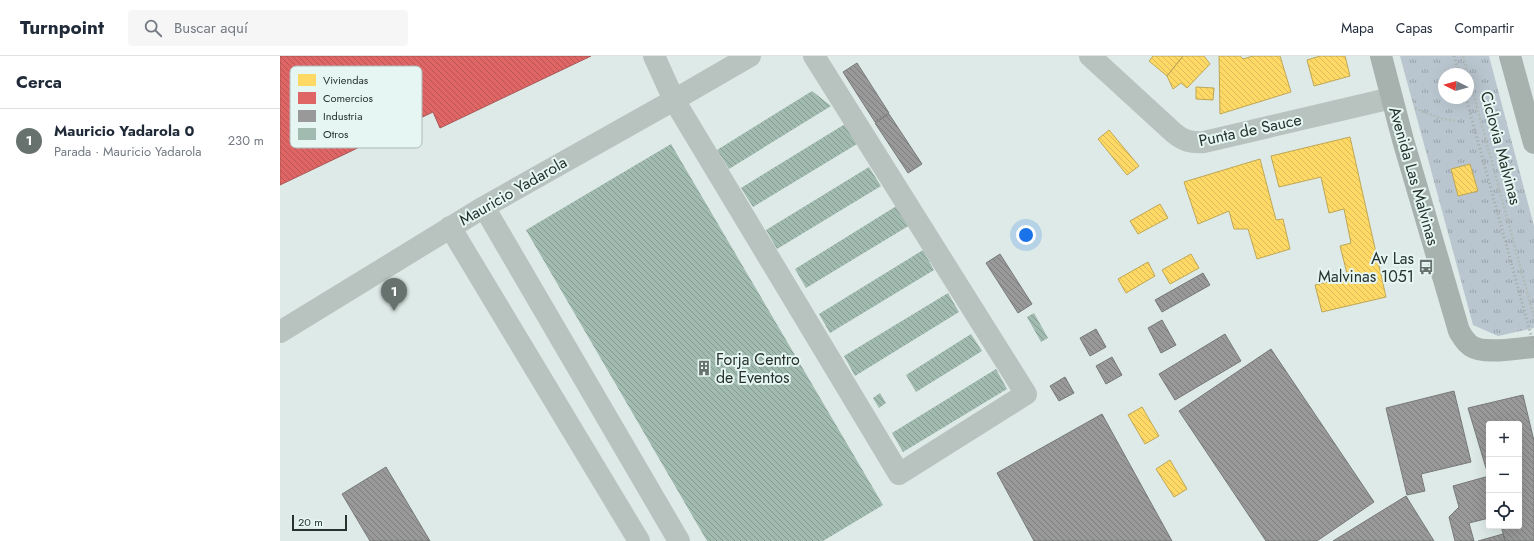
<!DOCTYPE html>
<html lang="es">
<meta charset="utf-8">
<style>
:root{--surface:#fff;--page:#f6f6f7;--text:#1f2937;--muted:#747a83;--line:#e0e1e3;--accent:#67726e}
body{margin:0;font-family:Jost,sans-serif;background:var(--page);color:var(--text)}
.controls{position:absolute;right:12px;bottom:12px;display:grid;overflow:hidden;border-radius:4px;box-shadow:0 4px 16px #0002}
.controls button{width:36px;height:36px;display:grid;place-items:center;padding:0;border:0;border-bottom:1px solid var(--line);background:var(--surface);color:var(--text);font:20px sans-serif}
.compass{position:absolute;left:1158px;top:12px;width:36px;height:36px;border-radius:50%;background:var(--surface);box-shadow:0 4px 16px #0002;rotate:275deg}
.scale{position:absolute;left:12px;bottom:10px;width:55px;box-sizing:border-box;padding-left:4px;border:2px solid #27322d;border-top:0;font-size:11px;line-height:14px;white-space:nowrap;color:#27322d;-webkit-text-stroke:3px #e6f6f3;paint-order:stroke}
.you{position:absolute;left:746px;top:179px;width:14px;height:14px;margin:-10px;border:3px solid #fff;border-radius:50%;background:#1a73e8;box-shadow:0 0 0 6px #1a73e833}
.badge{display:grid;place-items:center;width:26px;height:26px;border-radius:50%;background:var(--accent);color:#fff;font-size:13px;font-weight:700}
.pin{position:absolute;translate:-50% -33px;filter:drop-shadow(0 1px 2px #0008)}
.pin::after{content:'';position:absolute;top:21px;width:14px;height:12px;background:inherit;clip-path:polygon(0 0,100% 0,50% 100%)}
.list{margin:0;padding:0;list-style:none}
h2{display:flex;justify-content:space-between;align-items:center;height:52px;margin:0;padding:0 16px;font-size:17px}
h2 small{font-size:13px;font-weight:400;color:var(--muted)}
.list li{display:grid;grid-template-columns:26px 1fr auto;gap:12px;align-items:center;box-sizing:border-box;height:64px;padding:0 16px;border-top:1px solid var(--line)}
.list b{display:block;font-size:15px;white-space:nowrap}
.list p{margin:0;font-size:13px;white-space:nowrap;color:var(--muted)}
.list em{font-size:13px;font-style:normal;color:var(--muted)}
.icon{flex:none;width:22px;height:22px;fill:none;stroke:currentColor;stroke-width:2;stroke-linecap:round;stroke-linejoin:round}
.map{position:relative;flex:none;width:1254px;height:485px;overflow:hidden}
header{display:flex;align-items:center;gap:24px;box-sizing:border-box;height:56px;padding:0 20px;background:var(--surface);border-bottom:1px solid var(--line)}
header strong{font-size:19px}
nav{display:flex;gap:22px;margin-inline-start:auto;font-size:14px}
.search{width:280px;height:36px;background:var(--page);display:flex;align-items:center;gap:10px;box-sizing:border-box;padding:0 14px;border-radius:4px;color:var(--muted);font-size:15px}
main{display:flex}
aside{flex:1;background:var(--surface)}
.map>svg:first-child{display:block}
</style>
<header>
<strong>Turnpoint</strong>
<div class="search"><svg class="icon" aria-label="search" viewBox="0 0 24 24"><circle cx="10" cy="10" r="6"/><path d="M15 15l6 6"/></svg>Buscar aquí</div>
<nav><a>Mapa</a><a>Capas</a><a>Compartir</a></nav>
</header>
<main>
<aside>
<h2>Cerca<small></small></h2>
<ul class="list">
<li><span class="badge">1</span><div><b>Mauricio Yadarola 0</b><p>Parada · Mauricio Yadarola</p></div><em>230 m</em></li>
</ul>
</aside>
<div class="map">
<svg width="1254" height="485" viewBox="0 0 1254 485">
<defs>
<pattern id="park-tufts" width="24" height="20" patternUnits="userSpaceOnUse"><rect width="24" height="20" fill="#bac6cf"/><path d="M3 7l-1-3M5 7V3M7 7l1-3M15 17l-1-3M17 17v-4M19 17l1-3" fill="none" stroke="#97a1a8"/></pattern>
<pattern id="homes-back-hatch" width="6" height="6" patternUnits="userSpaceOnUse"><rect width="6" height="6" fill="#ffd966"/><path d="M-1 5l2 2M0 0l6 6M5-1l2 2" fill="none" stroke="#dbbb59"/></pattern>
<pattern id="shops-back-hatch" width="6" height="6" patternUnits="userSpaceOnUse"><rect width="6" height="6" fill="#e06666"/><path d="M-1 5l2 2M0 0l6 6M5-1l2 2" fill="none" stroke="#b65554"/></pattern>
<pattern id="industry-back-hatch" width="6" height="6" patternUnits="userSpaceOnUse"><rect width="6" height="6" fill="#999"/><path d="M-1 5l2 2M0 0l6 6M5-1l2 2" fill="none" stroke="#7d7d7d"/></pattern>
<pattern id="building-back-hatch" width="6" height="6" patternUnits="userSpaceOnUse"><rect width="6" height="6" fill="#a2bbb0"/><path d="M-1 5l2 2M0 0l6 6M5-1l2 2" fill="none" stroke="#849990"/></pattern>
</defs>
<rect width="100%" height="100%" fill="#deeae7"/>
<path fill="url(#park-tufts)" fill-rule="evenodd" d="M 1120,0 L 1209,0 L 1254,170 L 1254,272 L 1218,280 L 1193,269 ZM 1164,18 L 1188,18 L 1188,42 L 1164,42 Z"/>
<path fill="url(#homes-back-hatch)" stroke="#bea755" d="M 873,0 L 903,0 L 887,20 L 869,5 Z
M 903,0 L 924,0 L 930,8 L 907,32 L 901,27 L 893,33 L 887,20 Z
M 939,0 L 960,0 L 963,3 L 973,0 L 1000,0 L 1011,36 L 940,58 Z
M 1040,0 L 1065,0 L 1070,20 L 1034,30 L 1027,4 Z
M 916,31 L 934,32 L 933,44 L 916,43 Z
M 829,74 L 859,110 L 847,119 L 818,83 Z
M 1070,81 L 1106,241 L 1042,256 L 1035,229 L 1068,221 L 1060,190 L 1071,187 L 1064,153 L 1049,157 L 1041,121 L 999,131 L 991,100 Z
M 980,103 L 996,164 L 1003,163 L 1010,193 L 977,203 L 968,173 L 954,173 L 949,155 L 918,168 L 904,126 Z
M 1190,108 L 1198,135 L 1178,140 L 1171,113 Z
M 880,148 L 888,162 L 858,178 L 850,165 Z
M 911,198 L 919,212 L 890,228 L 882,214 Z
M 868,206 L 875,220 L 846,237 L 838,223 Z
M 862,351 L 879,380 L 865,388 L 848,359 Z
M 890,404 L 907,433 L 894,441 L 876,413 Z"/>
<path fill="url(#shops-back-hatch)" stroke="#a85655" d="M 0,0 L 311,0 L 160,72 L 153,56 L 0,129 Z"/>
<path fill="url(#industry-back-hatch)" stroke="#777a79" d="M 577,7 L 609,57 L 595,66 L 563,16 Z
M 609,58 L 642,108 L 628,117 L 595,67 Z
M 720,198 L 752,248 L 738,257 L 706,207 Z
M 923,217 L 930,229 L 882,256 L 875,244 Z
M 882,264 L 896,289 L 881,297 L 868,272 Z
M 816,273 L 826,291 L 810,300 L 800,282 Z
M 945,278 L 961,305 L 895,344 L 879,318 Z
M 991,293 L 1094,446 L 1037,485 L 986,485 L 899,355 Z
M 832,301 L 842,319 L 826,328 L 816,310 Z
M 785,321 L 794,337 L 779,345 L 770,330 Z
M 1174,335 L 1191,406 L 1141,418 L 1145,435 L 1127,439 L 1106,352 Z
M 1243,339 L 1254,385 L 1254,485 L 1225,485 L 1221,470 L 1239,470 L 1239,368 L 1209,368 L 1209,422 L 1188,352 Z
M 822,358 L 892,485 L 754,485 L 717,417 Z
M 106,411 L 150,485 L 90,485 L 62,438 Z
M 1209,420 L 1209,462 L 1189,467 L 1194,485 L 1175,485 L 1169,461 L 1179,451 L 1173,430 Z
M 1126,440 L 1154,485 L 1053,485 Z
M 1223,478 L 1225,485 L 1198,485 Z"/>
<path fill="url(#building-back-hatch)" d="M 532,35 L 551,50 L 449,113 L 437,94 Z
M 565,68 L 577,88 L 473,151 L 461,132 Z
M 391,88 L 603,449 L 543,485 L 427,485 L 246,174 Z
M 589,111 L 601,130 L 497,193 L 486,174 Z
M 618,149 L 630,169 L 526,232 L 515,213 Z
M 643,194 L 654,214 L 550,277 L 539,258 Z
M 668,237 L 679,256 L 575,320 L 564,300 Z
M 754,257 L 768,282 L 761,286 L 747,261 Z
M 691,278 L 702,295 L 636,336 L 626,319 Z
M 716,313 L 727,333 L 623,396 L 612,377 Z
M 600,337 L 606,347 L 599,352 L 593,342 Z"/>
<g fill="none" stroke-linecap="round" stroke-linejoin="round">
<path stroke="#b1bbb8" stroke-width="2.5" stroke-dasharray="2 2" stroke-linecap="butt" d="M 1183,0 L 1254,261
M 1135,52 L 1159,62 L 1176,65"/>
<path stroke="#b8c2bf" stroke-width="22" d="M 374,0 L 394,44 L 619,418 L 746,338 L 534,0
M 810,0 L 894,77 C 904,85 911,87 924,86 L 1112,42
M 204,151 L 399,485
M 170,171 L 359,485
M 0,276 L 204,151 L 394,44 L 470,0"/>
<path stroke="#a7b1ad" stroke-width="22" d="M 1101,0 L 1123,84 L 1179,275 C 1182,280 1185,286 1191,290 C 1204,299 1238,292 1254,291
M 1230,0 L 1254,87"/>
<path stroke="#a2aaa7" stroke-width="3" stroke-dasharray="1 3" stroke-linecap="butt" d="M 1174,0 L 1179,18
M 1186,42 L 1254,290"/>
</g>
<defs>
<symbol id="bus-bare" viewBox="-9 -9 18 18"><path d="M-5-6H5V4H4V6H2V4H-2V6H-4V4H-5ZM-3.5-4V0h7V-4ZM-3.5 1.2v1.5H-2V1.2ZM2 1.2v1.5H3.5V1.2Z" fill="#67726e" stroke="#e6f6f3" stroke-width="2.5" paint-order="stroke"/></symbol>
<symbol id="building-bare" viewBox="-9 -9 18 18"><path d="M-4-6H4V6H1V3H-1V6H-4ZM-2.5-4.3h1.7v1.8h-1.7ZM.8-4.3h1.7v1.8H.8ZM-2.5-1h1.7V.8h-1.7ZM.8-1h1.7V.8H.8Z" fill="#67726e" stroke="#e6f6f3" stroke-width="2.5" paint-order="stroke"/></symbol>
</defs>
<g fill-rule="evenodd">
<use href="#bus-bare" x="1135" y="200" width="22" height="22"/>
<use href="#building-bare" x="413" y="301" width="22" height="22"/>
</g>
<g text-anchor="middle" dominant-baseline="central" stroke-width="4" stroke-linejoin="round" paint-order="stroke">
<g font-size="16" fill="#27322d" stroke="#e6f6f3">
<text transform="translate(970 74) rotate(-12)">Punta de Sauce</text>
<text transform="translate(1221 92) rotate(75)">Ciclovia Malvinas</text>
<text transform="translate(1134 120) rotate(74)">Avenida Las Malvinas</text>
<text transform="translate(233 135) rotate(-30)">Mauricio Yadarola</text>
</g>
<g font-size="16" fill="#27322d" stroke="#e6f6f3" text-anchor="end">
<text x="1134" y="202">Av Las<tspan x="1134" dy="18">Malvinas 1051</tspan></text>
<text x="436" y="303" text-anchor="start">Forja Centro<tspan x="436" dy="18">de Eventos</tspan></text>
</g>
</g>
<rect x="10" y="10" width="132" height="82" rx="6" fill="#e6f6f3" stroke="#adbbb8" stroke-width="1"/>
<rect x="18" y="18" width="18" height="12" fill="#ffd966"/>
<rect x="18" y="36" width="18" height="12" fill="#e06666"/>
<rect x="18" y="54" width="18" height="12" fill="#999"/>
<rect x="18" y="72" width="18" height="12" fill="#a2bbb0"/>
<g font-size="11" fill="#27322d">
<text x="43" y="28">Viviendas</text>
<text x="43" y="46">Comercios</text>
<text x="43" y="64">Industria</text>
<text x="43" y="82">Otros</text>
</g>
</svg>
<div class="controls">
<button>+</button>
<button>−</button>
<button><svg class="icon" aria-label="locate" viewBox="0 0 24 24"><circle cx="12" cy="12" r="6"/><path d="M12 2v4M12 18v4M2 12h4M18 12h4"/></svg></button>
</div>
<svg class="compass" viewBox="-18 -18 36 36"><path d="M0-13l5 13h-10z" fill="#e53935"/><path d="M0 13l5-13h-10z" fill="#747a83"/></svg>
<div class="scale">20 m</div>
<div class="you"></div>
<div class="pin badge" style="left:114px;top:255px">1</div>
</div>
</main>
